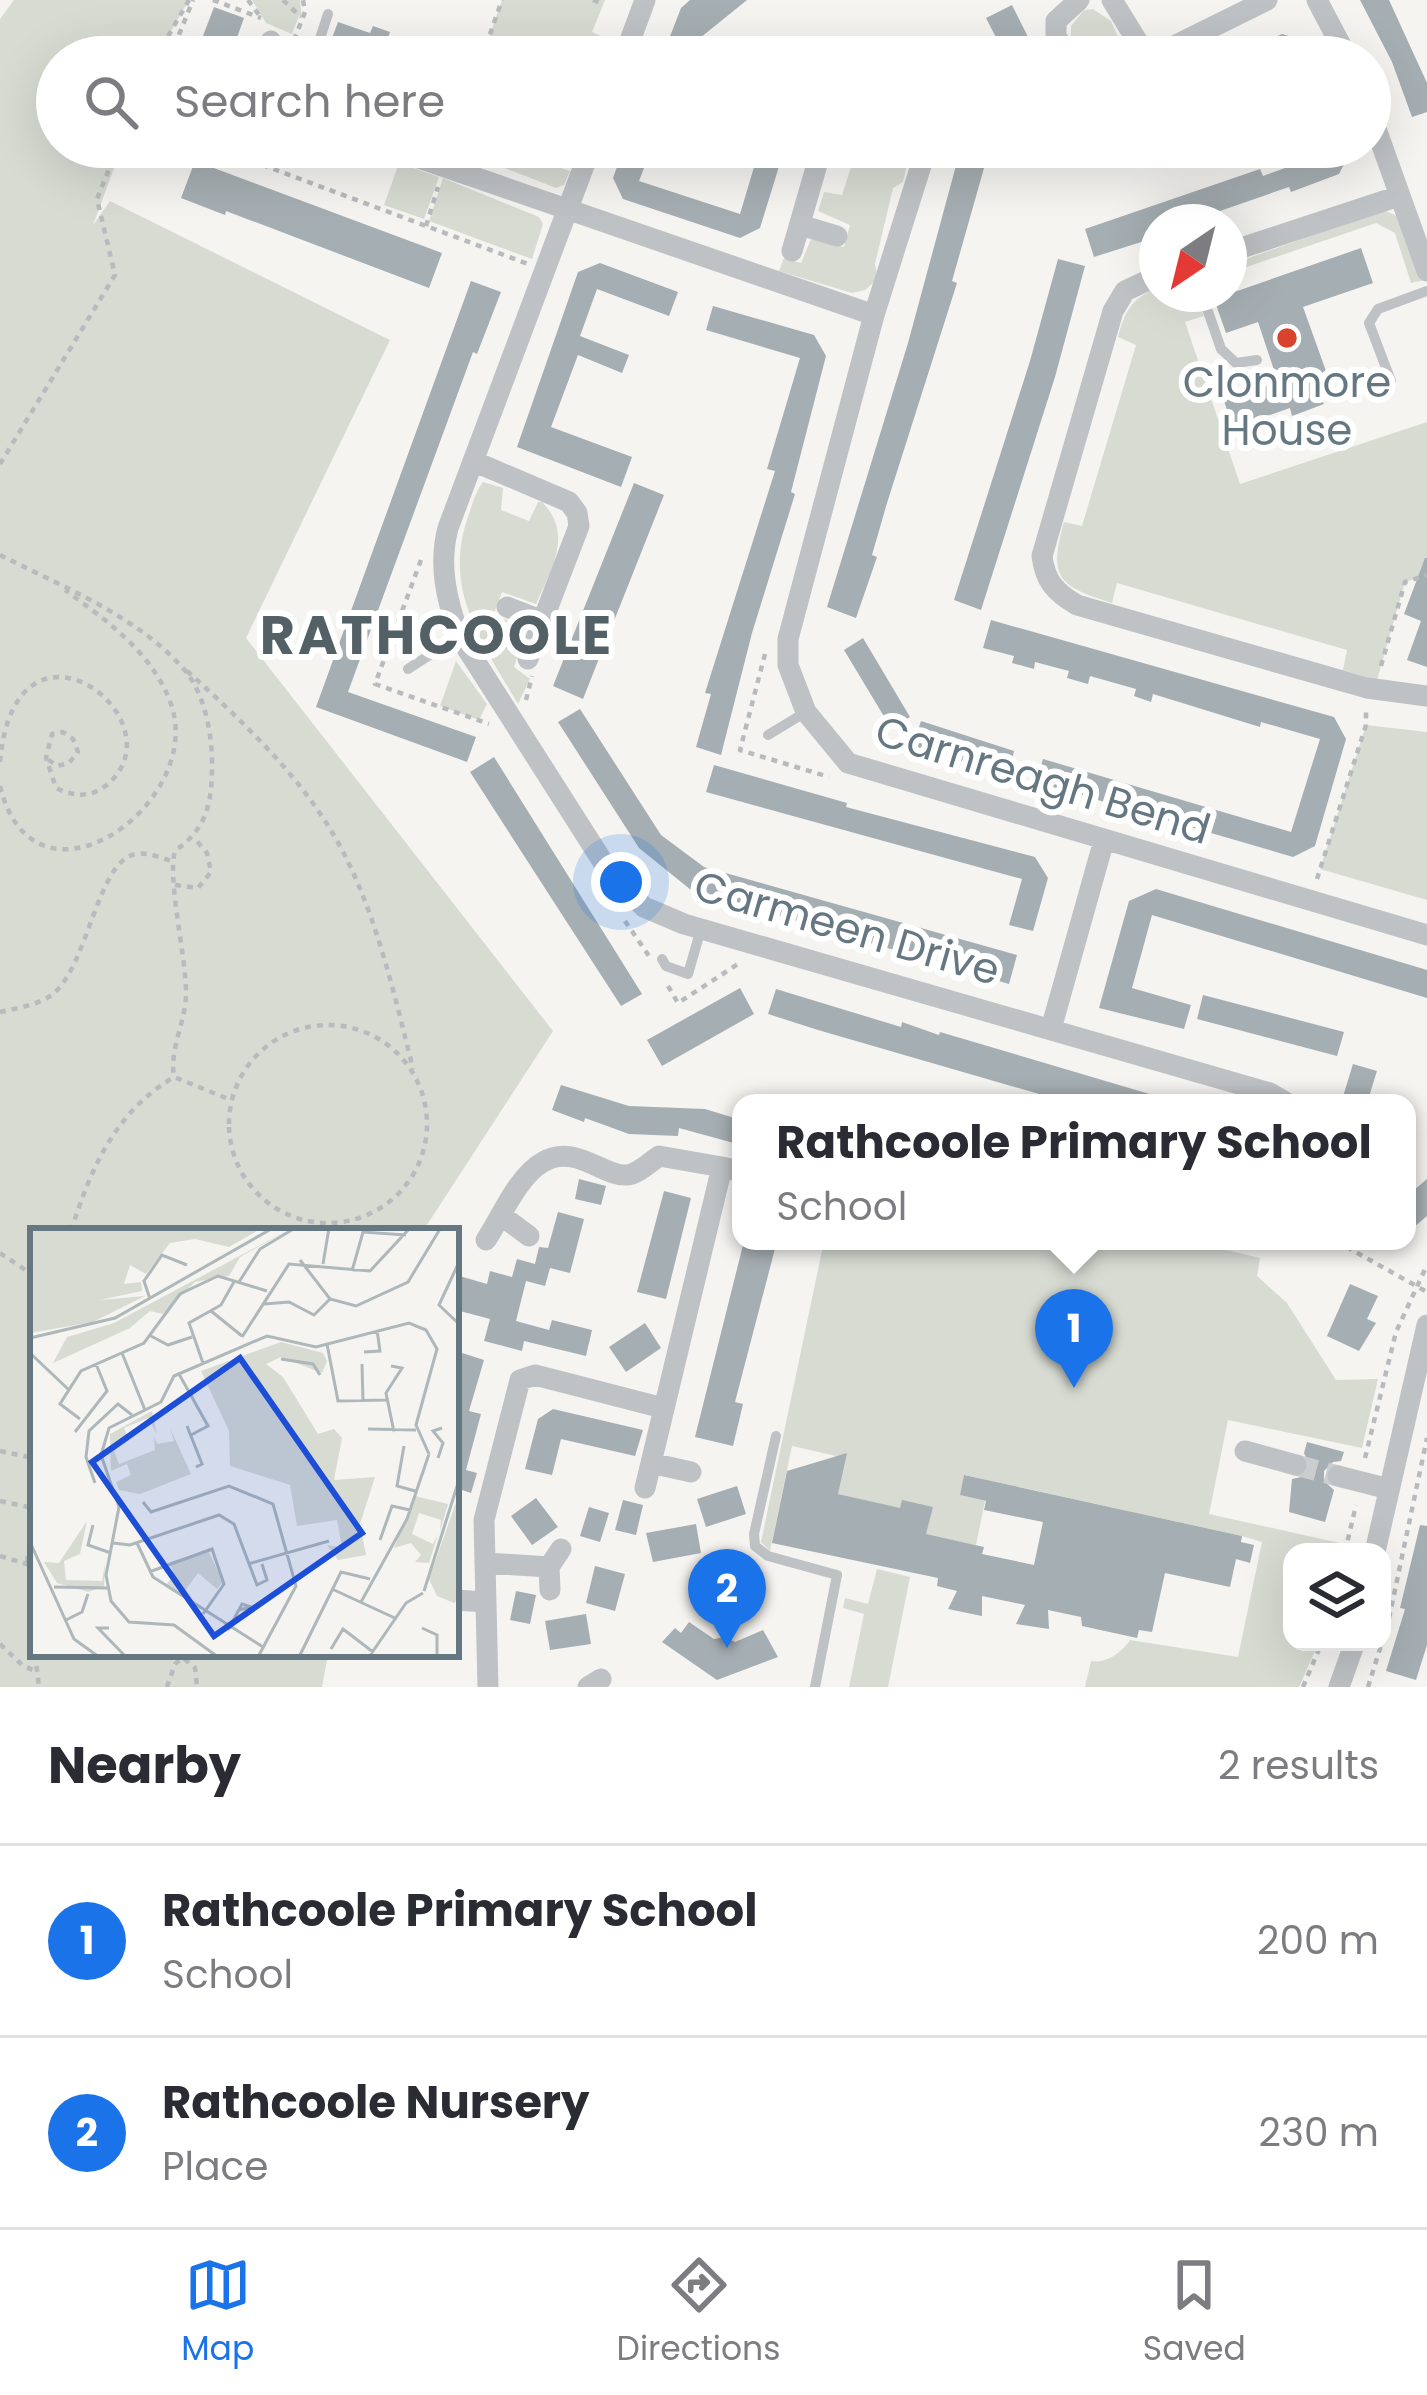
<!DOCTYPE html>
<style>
:root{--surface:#fff;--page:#f2f2f3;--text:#2b2b33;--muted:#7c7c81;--line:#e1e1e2;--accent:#1a73e8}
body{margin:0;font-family:Poppins,sans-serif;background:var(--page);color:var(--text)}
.controls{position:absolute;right:36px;bottom:36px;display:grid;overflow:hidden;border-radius:24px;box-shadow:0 12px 48px #0002}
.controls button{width:108px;height:108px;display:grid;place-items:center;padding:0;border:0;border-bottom:3px solid var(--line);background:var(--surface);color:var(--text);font:60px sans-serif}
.compass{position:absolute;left:1139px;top:204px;width:108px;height:108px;border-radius:50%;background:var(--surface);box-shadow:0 12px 48px #0002;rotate:215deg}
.you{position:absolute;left:621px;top:882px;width:42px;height:42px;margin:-30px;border:9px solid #fff;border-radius:50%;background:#1a73e8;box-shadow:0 0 0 18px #1a73e833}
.badge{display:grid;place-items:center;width:78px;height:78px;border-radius:50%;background:var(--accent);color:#fff;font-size:39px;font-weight:700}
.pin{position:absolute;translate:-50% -99px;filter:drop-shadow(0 3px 6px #0008)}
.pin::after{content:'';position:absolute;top:63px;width:42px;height:36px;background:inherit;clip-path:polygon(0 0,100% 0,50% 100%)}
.popup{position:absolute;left:732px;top:1094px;width:684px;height:156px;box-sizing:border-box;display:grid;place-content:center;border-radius:24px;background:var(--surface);filter:drop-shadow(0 3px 9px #0005);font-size:39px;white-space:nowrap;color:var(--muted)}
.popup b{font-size:45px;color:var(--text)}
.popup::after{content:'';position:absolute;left:50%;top:100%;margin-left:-24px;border:24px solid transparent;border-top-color:var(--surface)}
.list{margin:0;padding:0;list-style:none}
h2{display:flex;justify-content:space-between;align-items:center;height:156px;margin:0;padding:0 48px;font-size:51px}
h2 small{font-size:39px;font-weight:400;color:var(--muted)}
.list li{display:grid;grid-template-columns:78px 1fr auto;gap:36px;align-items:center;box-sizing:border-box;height:192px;padding:0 48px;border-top:3px solid var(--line)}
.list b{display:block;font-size:45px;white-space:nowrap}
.list p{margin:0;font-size:39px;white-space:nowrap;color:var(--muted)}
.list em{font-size:39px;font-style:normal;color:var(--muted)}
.icon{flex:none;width:66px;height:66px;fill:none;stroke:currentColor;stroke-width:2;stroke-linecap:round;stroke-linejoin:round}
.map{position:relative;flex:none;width:1427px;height:1687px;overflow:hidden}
.search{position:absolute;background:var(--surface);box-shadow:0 12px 48px #0002;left:36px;right:36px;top:36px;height:132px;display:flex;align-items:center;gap:30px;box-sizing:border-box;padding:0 42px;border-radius:66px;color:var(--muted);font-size:45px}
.sheet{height:540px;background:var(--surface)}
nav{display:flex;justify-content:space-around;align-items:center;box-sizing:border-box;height:168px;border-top:3px solid var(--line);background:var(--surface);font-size:33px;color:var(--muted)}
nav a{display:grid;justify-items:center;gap:6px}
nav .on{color:var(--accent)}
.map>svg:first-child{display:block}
</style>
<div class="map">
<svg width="1427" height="1687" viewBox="0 0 1427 1687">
<rect width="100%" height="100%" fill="#f5f4f1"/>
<path fill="#d7dbd2" d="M 14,0 L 189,0 L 156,57 L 57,57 L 57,147 L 122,147 L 93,225 L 110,201 L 390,340 L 246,638 L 553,1031 L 423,1231 L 33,1231 L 33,1654 L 328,1654 L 322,1687 L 0,1687 L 0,19 Z
M 252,0 L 300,0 L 302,18 L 299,16 L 292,34 L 266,23 Z
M 502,0 L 605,0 L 592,32 L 616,43 L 612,57 L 482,57 Z
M 1093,9 L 1111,21 L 1124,51 L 1122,57 L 1083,57 L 1071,36 L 1071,26 L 1084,10 Z
M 451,147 L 558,147 L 551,165 L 570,171 L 564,185 L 556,188 Z
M 835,147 L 903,147 L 909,156 L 903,182 L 893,188 L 875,264 L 878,279 L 865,290 L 852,293 L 779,271 L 784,258 L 801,263 L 811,239 L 844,247 L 850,225 L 818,211 L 824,192 L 842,195 L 852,164 L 838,158 Z
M 399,163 L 439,177 L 424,219 L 384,205 Z
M 443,178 L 539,217 L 543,224 L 532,259 L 429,221 Z
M 1384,210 L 1403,219 L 1425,280 L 1411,283 L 1395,233 L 1376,223 L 1229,273 L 1229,265 Z
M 1157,288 L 1157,294 L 1194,294 L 1204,316 L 1185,322 L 1240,484 L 1427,422 L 1427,575 L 1405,582 L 1377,680 L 1343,670 L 1347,650 L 1117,583 L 1112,603 C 1058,586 1048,578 1064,522 L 1082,526 L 1136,345 L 1118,337 C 1125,311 1131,299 1157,288 Z
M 483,482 L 503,488 L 501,510 L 529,521 L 538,502 L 542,502 C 574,534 551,569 536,604 L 502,592 L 494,613 L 526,631 L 514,667 L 530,679 L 518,704 C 483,644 442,590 468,517 C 472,505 475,493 483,482 Z
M 456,661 L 487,704 L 479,720 L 440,706 Z
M 1366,725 L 1427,732 L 1427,900 L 1320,869 Z
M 824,1241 L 1189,1241 L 1260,1258 L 1257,1276 L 1287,1303 L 1336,1380 L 1378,1379 L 1362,1448 L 1228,1420 L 1209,1514 L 1344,1544 L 1342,1552 L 1292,1552 L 1292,1642 L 1319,1642 L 1299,1687 L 1085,1687 L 1091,1661 C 1105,1664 1122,1653 1130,1640 L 1238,1657 L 1262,1542 L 1242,1536 L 965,1475 L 960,1495 L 985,1501 L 976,1545 L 947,1539 L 908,1563 L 930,1516 L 838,1494 L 845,1458 L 792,1446 L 770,1551 L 761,1542 Z
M 877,1569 L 910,1577 L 888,1687 L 849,1687 L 864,1614 L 843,1608 L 845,1598 L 868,1604 Z"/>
<path fill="#a5aeb2" d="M 690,0 L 747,0 L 700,38 L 693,57 L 662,57 L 681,8 Z
M 1360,0 L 1389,0 L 1427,83 L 1427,112 L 1412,117 L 1392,62 Z
M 1012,5 L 1038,57 L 1006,57 L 986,18 Z
M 214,7 L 244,18 L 230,57 L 195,57 Z
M 338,22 L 370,33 L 373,26 L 390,32 L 381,57 L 325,57 Z
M 1282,34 L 1305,41 L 1314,57 L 1235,57 Z
M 624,147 L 652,147 L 639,181 L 740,214 L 760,147 L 785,147 L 760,228 L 740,238 L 623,199 L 613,178 Z
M 961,147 L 990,147 L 952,281 L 957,283 L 887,503 L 872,555 L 877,557 L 856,618 L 827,607 L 908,343 Z
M 1321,147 L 1353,147 L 1339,174 L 1291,192 L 1289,187 L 1188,222 L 1157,222 L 1157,237 L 1094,257 L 1085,229 L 1260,169 L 1263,176 L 1323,154 Z
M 195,161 L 442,253 L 429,288 L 226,211 L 225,215 L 181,198 Z
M 1361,248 L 1373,283 L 1303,307 L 1331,385 L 1317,390 L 1324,404 L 1292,416 L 1290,408 L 1233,428 L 1224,401 L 1278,382 L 1258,322 L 1226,333 L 1214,299 Z
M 1058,259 L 1085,266 L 1055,377 L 981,610 L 954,600 L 1030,361 Z
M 600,263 L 678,292 L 669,316 L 597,289 L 580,336 L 629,355 L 622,373 L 578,355 L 551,427 L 632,457 L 621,487 L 517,447 L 578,272 Z
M 471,281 L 501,292 L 477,354 L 473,352 L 348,692 L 476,737 L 467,762 L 316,707 Z
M 713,306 L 814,335 L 826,356 L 791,492 L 795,494 L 752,633 L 721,755 L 696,747 L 711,694 L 705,693 L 775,471 L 767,469 L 800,358 L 706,330 Z
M 634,483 L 664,495 L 583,699 L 553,686 Z
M 1425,558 L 1427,558 L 1427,667 L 1407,660 L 1421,621 L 1404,614 Z
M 991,620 L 1334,717 L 1346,739 L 1315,846 L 1293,857 L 1036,782 L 1043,759 L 1291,832 L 1320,739 L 1261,722 L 1260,727 L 1153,694 L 1151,702 L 1134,696 L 1136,689 L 1090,676 L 1088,684 L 1067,678 L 1069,671 L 1035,662 L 1034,669 L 1012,663 L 1014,656 L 983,648 Z
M 863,638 L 910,717 L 891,728 L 844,650 Z
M 580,709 L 661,835 L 704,867 L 1017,955 L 1009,984 L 691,890 L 639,848 L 558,722 Z
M 921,721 L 1014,751 L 1009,774 L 912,748 Z
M 494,757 L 642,994 L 621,1006 L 470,772 Z
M 714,765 L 847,803 L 846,807 L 1035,857 L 1048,878 L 1033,931 L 1009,925 L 1022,879 L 706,792 Z
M 1156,889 L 1427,970 L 1427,998 L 1152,915 L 1132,988 L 1191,1005 L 1184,1029 L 1099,1008 L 1129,901 Z
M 740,988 L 754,1014 L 662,1066 L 647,1040 Z
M 776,989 L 901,1027 L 902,1022 L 939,1035 L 940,1032 L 1163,1098 L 1162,1103 L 1070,1103 L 818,1030 L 768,1014 Z
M 1203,995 L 1344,1032 L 1337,1056 L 1197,1019 Z
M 1353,1064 L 1377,1071 L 1367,1103 L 1341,1103 Z
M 561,1085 L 629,1106 L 705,1109 L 741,1120 L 741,1145 L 679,1128 L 678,1136 L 629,1134 L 585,1118 L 584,1122 L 552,1110 Z
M 579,1179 L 606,1186 L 601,1205 L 575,1199 Z
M 1427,1179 L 1427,1216 L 1407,1233 L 1407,1196 Z
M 664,1191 L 691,1198 L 666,1299 L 637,1292 Z
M 558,1212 L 584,1219 L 570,1273 L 550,1268 L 545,1286 L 526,1281 L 516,1321 L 549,1330 L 552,1320 L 592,1330 L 586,1356 L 524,1341 L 522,1351 L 484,1341 L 490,1319 L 456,1310 L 456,1275 L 487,1284 L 490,1271 L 512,1277 L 517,1259 L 535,1264 L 539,1247 L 548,1248 Z
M 744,1241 L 777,1241 L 735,1402 L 743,1404 L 733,1446 L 695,1437 Z
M 1350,1284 L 1378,1296 L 1367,1319 L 1376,1323 L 1359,1351 L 1327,1336 Z
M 645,1323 L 661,1348 L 626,1372 L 609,1347 Z
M 456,1351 L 484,1360 L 469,1411 L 481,1414 L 466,1470 L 477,1473 L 471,1493 L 456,1488 Z
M 553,1409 L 643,1430 L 635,1456 L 561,1439 L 552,1475 L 525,1469 L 538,1419 Z
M 1307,1442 L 1344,1452 L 1341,1461 L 1333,1462 L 1324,1471 L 1324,1481 L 1334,1490 L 1325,1522 L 1289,1512 L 1292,1479 L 1306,1476 L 1311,1468 L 1304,1453 Z
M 847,1453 L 838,1494 L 900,1508 L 902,1500 L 933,1507 L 926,1534 L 984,1547 L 982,1554 L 1034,1565 L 1043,1522 L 984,1510 L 986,1501 L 960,1495 L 964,1475 L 1242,1536 L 1241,1542 L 1254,1545 L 1250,1563 L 1236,1559 L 1230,1587 L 1165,1573 L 1152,1632 L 1139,1630 L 1137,1638 L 1082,1626 L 1081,1617 L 1048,1610 L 1049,1629 L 1016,1624 L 1025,1605 L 982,1596 L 982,1616 L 948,1609 L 957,1591 L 937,1586 L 938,1578 L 772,1543 L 787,1471 Z
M 737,1486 L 746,1514 L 706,1527 L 697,1499 Z
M 536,1498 L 558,1527 L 532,1545 L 511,1516 Z
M 623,1500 L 643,1505 L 636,1535 L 615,1530 Z
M 589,1507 L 609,1513 L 600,1542 L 580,1536 Z
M 696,1524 L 701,1553 L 653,1562 L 646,1533 Z
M 1420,1525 L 1427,1526 L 1427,1645 L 1416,1680 L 1386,1671 L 1405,1609 L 1400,1608 Z
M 595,1566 L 625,1574 L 615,1611 L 586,1603 Z
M 516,1591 L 536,1595 L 530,1624 L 510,1620 Z
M 586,1614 L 591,1644 L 550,1650 L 545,1621 Z
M 689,1622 L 714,1639 L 725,1637 L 735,1642 L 763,1630 L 778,1657 L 717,1680 L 662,1642 L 675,1628 L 681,1633 Z"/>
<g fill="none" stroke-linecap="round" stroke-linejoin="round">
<path stroke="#cacecf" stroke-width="21" stroke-dasharray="21 10" stroke-linecap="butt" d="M 1296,1465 L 1338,1476"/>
<path stroke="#b8bbbd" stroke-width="4.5" stroke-dasharray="6 6" stroke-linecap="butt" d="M 213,0 L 261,18
M 248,0 L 259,15
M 283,0 L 301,17
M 593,0 L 603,4
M 294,40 L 305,12 L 303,0
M 156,57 L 189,0
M 170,57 L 193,0
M 482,57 L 502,0
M 233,147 L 235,153 L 252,161 L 528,264
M 252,161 L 257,147
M 426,226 L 438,187
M 0,464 L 115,275 L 97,199 L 118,147
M 0,555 C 61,586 135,615 182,667 C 206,693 213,738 212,772 C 211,809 204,830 175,851 C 167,880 186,955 186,993 C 186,1021 169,1050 174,1077
M 421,560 L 375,684 L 489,724
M 765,654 L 740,750 L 829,777
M 1381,666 L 1405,582 L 1427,575
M 187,671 C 238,717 292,768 329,827 C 373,898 393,989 413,1069
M 526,700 L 532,676
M 0,762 C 15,592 182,719 108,784 C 91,798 75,797 56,788 L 46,758 L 52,734 L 63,732 L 73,739 L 78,752 L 69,763 L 57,766 L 46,758
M 0,786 C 34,926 206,804 171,704 C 153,653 106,620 65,590
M 1317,879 L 1366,725 L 1366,712
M 175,885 L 198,888 L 211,872 L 207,853 L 195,839
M 625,921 L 649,956
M 668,986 L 678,1003 L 738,964
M 0,1012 C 17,1008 39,1005 53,994 C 88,966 98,859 136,854 C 148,852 161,858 172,861
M229 1124a99 99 0 1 1 198 0a99 99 0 1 1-198 0Z
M 71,1231 C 91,1168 115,1112 174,1077 L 231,1100
M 1336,1241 L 1427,1292
M 0,1253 L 33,1275
M 0,1451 L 33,1458
M 1365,1458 L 1396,1332 L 1427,1265
M 0,1501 L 33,1508
M 1345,1552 L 1356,1505
M 0,1556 L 33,1566
M 27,1562 L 33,1525
M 0,1644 L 22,1665 L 35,1671
M 35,1654 L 39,1687
M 167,1687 L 175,1664 L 183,1658 L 195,1668 L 197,1687
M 1303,1687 L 1322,1642
M 1368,1687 L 1388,1623 L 1427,1438"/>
<path stroke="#bec2c5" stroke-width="10" d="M 314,57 L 328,14
M 1202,294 L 1221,349 L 1236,363 L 1257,360
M 1391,381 L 1369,323 L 1378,309 L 1427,291
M 408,669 L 459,636
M 768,735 L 806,712
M 662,959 L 666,966 L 688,974 L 701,929
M 776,1436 L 754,1534 L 755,1546 L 768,1556 L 837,1575 L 815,1687"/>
<path stroke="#bec2c5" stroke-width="21" d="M 1112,0 L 1147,57
M 1317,0 L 1347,57
M 265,57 L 271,41
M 624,57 L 645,0
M 1068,57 L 1056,36 L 1056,21 L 1079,0
M 1152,57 L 1267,0
M 1370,112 L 1427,271
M 387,147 L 874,315
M 591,147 L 448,528 C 438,566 447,600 459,636 L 610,873 L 644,907 L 684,924 L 1270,1093 L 1287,1103
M 919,147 L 924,156 L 874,315 L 788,639 L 788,665 L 806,712 L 848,763 L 1427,935
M 800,225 L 837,236
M 792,251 L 822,147
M 1229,252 L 1399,196
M 1157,276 L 1125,291 L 1113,311 L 1042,556 C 1045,581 1055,592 1077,605 L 1367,688 L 1427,696
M 473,461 L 569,502 L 577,513 L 579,526 L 528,659
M 507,607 L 543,621
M 1051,1029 L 1104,840
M 502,1216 L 529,1236
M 486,1240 C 502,1216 517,1177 543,1162 C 575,1143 604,1177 626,1175 C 637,1175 650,1162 659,1156 L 722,1167
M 1245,1451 L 1296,1465
M 651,1463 L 691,1472
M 1338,1476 L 1389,1489
M 645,1488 L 722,1167 L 741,1172
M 1375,1552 L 1427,1325
M 487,1563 L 549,1567
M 550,1590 L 549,1567 L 561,1549
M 456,1600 L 484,1602
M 488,1687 L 484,1520 L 520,1380 L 535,1375 L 663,1408
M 588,1687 L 601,1679
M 1339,1687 L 1355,1642"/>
</g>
<circle fill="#d9422d" stroke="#fff" stroke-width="4.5" cx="1287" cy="338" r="12"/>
<g text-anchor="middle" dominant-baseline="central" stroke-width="12" stroke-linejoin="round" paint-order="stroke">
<g font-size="42" fill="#657781" stroke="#fff">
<text x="1287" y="382">Clonmore<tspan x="1287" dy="48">House</tspan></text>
</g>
<g font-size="42" fill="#657781" stroke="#fff">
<text transform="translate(1043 780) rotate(17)">Carnreagh Bend</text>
<text transform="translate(847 928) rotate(16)">Carmeen Drive</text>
</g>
<g font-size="54" font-weight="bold" letter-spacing="3" fill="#536066" stroke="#fff">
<text x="437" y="635">RATHCOOLE</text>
</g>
</g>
<g transform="translate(30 1228)">
<rect width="429" height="429" fill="#f5f4f1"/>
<path d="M 0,0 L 232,0 L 199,19 L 165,11 L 140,15 L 116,46 L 100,37 L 94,56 L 111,54 L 112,63 L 70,72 L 115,68 L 63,94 L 0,105 ZM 262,0 L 210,29 L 199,48 L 165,54 L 133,86 L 120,83 L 100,100 L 23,135 L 37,109 L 84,95 ZM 251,114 L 293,125 L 297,133 L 292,145 L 251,129 L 236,136 L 253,149 L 288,206 L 304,201 L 312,210 L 304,252 L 345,249 L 330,296 L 336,327 L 308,332 L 297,317 L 312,319 L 307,292 L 267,298 L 260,257 L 200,238 L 199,203 L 171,143 ZM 122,183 L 127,206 L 118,190 L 94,200 L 99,212 L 84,223 L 89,236 L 125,222 L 124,208 L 127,216 L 144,213 L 140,200 L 161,246 L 110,266 L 89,262 L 86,254 L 101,247 L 97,236 L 81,243 L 80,206 ZM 429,266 L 429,370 L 424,375 L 407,368 L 399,351 ZM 385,268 L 418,276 L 410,303 L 411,292 L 389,285 L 382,306 L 403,316 L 408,306 L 399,335 L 385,334 L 391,327 L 381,315 L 364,320 ZM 57,293 L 50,326 L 34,333 L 36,352 L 72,353 L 75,336 L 74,359 L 58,364 L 27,355 L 14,334 L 29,335 ZM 178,322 L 193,354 L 187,361 L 168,345 L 152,367 L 135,358 L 144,347 L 140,334 Z" fill="#d7dbd2"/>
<path fill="none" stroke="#aeb7ba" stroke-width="3" d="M 270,32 L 300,71 L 326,78 L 378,54 L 410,1M 429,34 L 409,77 L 429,96M 293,36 L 299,0M 322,43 L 333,4 L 376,7M 209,54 L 230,21 L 265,0M 120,71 L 114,53 L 132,27 L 157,37M 234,76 L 259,74 L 284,87 L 300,71M 181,83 L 212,108M 121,108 L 138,117 L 162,109M 212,109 L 259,36 L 340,43 L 380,0M 0,110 L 85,90 L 243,0M 297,116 L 308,173 L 356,172M 334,124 L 350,123 L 347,102M 0,125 L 39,162M 92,125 L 115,182M 251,131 L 283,136 L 290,147M 173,135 L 159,95 L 191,77 L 205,52M 332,136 L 333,174M 361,138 L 372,140 L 356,165 L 364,204M 149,146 L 178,198 L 161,207M 50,191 L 30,176 L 51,143 L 114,115 L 150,66 L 188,48 L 237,63M 157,198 L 172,236 L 166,239M 338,201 L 386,202M 45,204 L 77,163 L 66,136M 374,218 L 367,258 L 385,263M 408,230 L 413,215 L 403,203 L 412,200M 65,255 L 56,229 L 59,203 L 88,176 L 102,187M 113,274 L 121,284 L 199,258 L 243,276 L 266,358 L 228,429M 63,297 L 58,317 L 81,325M 350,312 L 362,278 L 380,282M 0,314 L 44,411 L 69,429M 83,315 L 100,317 L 189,287 L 204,296 L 227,357 L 237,352 L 232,336M 107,315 L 123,349 L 233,419M 218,336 L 299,313M 119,344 L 182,321 L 194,356 L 173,386M 24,359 L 77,360M 302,361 L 367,391M 394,363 L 429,252M 331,374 L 377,291 L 399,226M 36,392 L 52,384 L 58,366M 79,400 L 68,400 L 96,429M 392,400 L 407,407 L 407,429M 198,402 L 212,376 L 221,379 L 209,382M 301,421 L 313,401 L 343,424M 188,429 L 144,397 L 99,394 L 81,373 L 76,347 L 89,279 L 71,227 L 79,200 L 131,174 L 144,148 L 237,108 L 286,119 L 379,95 L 396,102 L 407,121 L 386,197 L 399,226M 269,429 L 311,344 L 340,351M 339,429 L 376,375 L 393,365"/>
<path fill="#1d4ed8" fill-opacity="0.15" stroke="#1d4ed8" stroke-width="6" d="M 210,130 L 332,305 L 184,408 L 62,234 Z"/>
<rect width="429" height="429" fill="none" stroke="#657781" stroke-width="6"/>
</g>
</svg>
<div class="controls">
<button><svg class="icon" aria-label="layers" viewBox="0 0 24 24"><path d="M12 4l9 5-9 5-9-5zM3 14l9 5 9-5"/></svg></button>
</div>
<svg class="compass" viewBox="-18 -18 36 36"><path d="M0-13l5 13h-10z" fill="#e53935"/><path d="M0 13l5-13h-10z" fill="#7c7c81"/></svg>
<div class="you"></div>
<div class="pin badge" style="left:1074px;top:1388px">1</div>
<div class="popup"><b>Rathcoole Primary School</b>School</div>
<div class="pin badge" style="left:727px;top:1648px">2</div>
<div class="search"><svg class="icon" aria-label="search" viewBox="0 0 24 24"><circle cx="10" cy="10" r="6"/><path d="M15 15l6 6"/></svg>Search here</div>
</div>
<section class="sheet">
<h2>Nearby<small>2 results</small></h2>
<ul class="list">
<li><span class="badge">1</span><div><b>Rathcoole Primary School</b><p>School</p></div><em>200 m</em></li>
<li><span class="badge">2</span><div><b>Rathcoole Nursery</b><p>Place</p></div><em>230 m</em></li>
</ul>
</section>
<nav>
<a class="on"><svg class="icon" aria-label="map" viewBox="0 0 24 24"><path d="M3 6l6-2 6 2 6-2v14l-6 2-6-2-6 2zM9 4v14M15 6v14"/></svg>Map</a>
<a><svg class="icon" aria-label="directions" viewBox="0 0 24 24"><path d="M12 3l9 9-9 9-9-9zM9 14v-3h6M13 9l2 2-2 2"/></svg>Directions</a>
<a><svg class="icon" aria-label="saved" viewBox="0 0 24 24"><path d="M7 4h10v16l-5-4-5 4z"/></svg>Saved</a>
</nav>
